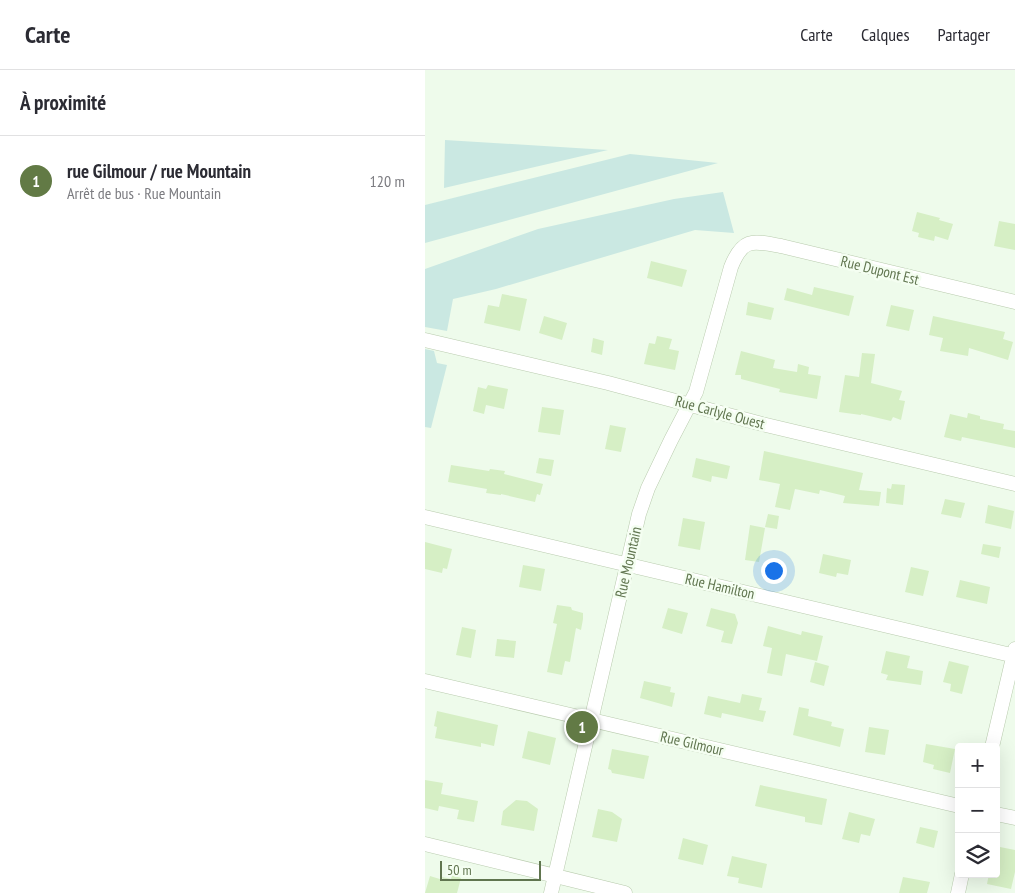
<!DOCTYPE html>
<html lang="fr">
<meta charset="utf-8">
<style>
:root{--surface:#fff;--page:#f2f2f3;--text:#2b2b33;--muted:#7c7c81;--line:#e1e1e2;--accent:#627a45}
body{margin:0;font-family:"PT Sans Narrow",sans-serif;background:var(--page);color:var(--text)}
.controls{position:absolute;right:15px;bottom:15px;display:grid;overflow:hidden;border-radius:5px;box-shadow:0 5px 20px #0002}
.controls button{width:45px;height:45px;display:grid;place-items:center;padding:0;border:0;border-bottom:1px solid var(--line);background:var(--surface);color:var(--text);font:25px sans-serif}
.scale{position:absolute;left:15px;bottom:12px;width:101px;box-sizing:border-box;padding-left:5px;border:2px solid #60754f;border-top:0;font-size:14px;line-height:18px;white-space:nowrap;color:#60754f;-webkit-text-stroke:4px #f4fef1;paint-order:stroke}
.you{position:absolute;left:348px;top:500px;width:18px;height:18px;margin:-12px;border:4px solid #fff;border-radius:50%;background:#1a73e8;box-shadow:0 0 0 8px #1a73e833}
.badge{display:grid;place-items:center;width:32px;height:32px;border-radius:50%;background:var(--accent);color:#fff;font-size:16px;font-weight:700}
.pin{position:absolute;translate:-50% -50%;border:2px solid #fff;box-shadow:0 1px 5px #0006}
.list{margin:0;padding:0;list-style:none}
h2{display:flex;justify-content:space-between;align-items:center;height:65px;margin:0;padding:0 20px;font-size:21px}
h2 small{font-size:16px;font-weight:400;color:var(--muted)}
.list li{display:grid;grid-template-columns:32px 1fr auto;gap:15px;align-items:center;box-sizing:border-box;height:90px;padding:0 20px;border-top:1px solid var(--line)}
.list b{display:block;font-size:19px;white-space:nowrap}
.list p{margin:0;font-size:16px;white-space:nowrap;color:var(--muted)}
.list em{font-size:16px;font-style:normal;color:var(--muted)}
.icon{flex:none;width:28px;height:28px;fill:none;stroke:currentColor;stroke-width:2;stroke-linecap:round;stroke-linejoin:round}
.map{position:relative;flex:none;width:590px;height:823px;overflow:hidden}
header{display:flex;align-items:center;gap:30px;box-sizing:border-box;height:70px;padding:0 25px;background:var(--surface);border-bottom:1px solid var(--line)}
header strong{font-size:24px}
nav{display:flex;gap:28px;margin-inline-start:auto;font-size:18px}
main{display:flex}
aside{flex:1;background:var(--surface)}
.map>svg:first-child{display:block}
</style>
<header>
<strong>Carte</strong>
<nav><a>Carte</a><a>Calques</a><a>Partager</a></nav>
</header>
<main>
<aside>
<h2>À proximité<small></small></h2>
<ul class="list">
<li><span class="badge">1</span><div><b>rue Gilmour / rue Mountain</b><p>Arrêt de bus · Rue Mountain</p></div><em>120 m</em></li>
</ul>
</aside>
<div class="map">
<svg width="590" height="823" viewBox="0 0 590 823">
<rect width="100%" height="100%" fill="#eefbeb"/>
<path fill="#cae8e2" d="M 20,70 L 183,80 L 19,118 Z
M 205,84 L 293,93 L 0,173 L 0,135 Z
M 298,122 L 309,163 L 270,160 L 71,219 L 28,229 L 22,261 L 0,257 L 0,199 L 113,159 L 249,129 Z
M 0,279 L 9,281 L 12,293 L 22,295 L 6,358 L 0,357 Z"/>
<path fill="#d6efc5" d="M 492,142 L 515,148 L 514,150 L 528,154 L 523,170 L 510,166 L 509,171 L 493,167 L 494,163 L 487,161 Z
M 574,151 L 590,154 L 590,180 L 569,176 Z
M 226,191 L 262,200 L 257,217 L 222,208 Z
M 389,217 L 429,226 L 424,246 L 359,230 L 362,218 L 387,225 Z
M 77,224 L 102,229 L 95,261 L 59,253 L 63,235 L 74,237 Z
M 323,232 L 349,238 L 346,250 L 321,245 Z
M 466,235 L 489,240 L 484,261 L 461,256 Z
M 119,246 L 142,253 L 137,270 L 114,263 Z
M 508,246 L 580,262 L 578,269 L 588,272 L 583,290 L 544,278 L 543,286 L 515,281 L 518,268 L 504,265 Z
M 232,266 L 247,269 L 244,279 L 254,281 L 250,300 L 219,294 L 224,273 L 230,274 Z
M 168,268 L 179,271 L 177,285 L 166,282 Z
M 316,281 L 350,290 L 348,298 L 372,302 L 373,294 L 384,297 L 383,304 L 396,306 L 392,329 L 354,322 L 355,319 L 316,309 L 316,305 L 310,305 Z
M 437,283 L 450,284 L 446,313 L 477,321 L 474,330 L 480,331 L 476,350 L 468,347 L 466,351 L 436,344 L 436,345 L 414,342 L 420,305 L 434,307 Z
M 63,315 L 83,319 L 79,339 L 61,335 L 59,344 L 48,341 L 53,317 L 61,319 Z
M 117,337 L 139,340 L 135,365 L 113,362 Z
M 543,343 L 555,346 L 555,349 L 579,354 L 578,359 L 590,361 L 590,378 L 537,367 L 536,371 L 519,367 L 525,344 L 542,348 Z
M 185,355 L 201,358 L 196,382 L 180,379 Z
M 339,381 L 438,403 L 434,420 L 456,422 L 454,436 L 418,433 L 420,426 L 395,420 L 394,424 L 370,419 L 365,440 L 350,437 L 355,414 L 334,410 Z
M 114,388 L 129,390 L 126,406 L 111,403 Z
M 271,388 L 305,396 L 302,409 L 287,406 L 286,412 L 267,407 Z
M 26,395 L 64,401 L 65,399 L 80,401 L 79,404 L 118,414 L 115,425 L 112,424 L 110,432 L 76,424 L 76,425 L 61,423 L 62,419 L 23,412 Z
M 467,414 L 480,415 L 478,435 L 461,433 L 462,418 L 466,419 Z
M 520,429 L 540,433 L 536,448 L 516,444 Z
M 563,435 L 589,441 L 586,459 L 560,453 Z
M 343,444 L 354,446 L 352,459 L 340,457 Z
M 258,448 L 280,452 L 275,480 L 253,476 Z
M 325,455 L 340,458 L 334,492 L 320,490 Z
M 0,472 L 27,479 L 22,499 L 18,498 L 17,503 L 0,499 Z
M 558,474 L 576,477 L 574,488 L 556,484 Z
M 398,484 L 426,490 L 423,505 L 412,503 L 411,507 L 394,503 Z
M 98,495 L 120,499 L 116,521 L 94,517 Z
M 486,497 L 504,501 L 498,526 L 480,522 Z
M 535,510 L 565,517 L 562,534 L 531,527 Z
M 132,535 L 146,537 L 147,540 L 158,543 L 158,549 L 156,560 L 151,558 L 145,592 L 140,591 L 137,605 L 122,602 L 132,554 L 128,553 Z
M 243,538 L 263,543 L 257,564 L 237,558 Z
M 286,538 L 310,544 L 313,553 L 307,574 L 296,572 L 299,561 L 281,556 Z
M 343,556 L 376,565 L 377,561 L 398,566 L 392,591 L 361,584 L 357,606 L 342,603 L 347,578 L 338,576 Z
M 37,557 L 51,560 L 46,588 L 31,585 Z
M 72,569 L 91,571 L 89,588 L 70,586 Z
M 461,581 L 485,586 L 482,598 L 498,601 L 496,615 L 461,610 L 463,605 L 456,603 Z
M 524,591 L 544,596 L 537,624 L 525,621 L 526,614 L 518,612 Z
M 390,592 L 404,596 L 399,616 L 385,612 Z
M 219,611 L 246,617 L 245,622 L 250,623 L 247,637 L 215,628 Z
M 317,624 L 337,628 L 334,640 L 341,641 L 338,652 L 297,643 L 296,648 L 279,644 L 283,626 L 315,633 Z
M 374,637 L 384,639 L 383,646 L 407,652 L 406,656 L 419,659 L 415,677 L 368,665 Z
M 12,641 L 73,655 L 69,676 L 56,673 L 56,677 L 10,668 L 12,657 L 9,656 Z
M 444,657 L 464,660 L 460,685 L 440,682 Z
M 103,661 L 131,668 L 125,695 L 97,688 Z
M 501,674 L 530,679 L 525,703 L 508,699 L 509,695 L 498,692 Z
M 187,679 L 224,686 L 219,709 L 187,703 L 186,700 L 183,699 Z
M 0,710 L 18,713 L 16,724 L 53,731 L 49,752 L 32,749 L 34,740 L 14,736 L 13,741 L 0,738 Z
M 335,715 L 402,729 L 397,755 L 380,752 L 380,747 L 330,736 Z
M 91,730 L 102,731 L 113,739 L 109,761 L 76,755 L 78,741 Z
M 173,739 L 187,742 L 197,749 L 192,772 L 167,767 Z
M 424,742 L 450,749 L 445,766 L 436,764 L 434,773 L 417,769 Z
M 495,757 L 513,761 L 509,778 L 491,773 Z
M 258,768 L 283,775 L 278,795 L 253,789 Z
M 575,777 L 590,780 L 590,802 L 586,819 L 562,814 L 564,804 L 571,804 L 571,782 L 574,783 Z
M 307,786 L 342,794 L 337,818 L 313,813 L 314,808 L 302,806 Z
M 27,805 L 36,808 L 32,823 L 0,823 L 5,806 L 18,810 L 17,807 L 26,809 Z
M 478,807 L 505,812 L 502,823 L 474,823 Z"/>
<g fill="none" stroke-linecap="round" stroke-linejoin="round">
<defs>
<path id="street" d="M 0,270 L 183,313 L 337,354 L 590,414
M 0,447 L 590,586
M 0,611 L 534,736
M 567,677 L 590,579
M 571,744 L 590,748
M 0,774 L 200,823
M 126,823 L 214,444 L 223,418 L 246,370 L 271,322 L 306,197 C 318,167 328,171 356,176 L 590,232
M 533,823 L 537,804"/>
</defs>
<use href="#street" stroke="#b9cbae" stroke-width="15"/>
<use href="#street" stroke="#fff" stroke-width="14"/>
</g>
<g text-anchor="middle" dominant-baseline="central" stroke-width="5" stroke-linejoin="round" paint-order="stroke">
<g font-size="15" fill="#60754f" stroke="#f4fef1">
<text transform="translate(455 200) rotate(14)">Rue Dupont Est</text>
<text transform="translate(295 342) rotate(15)">Rue Carlyle Ouest</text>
<text transform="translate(203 492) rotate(-77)">Rue Mountain</text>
<text transform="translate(295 516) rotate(13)">Rue Hamilton</text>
<text transform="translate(267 673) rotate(13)">Rue Gilmour</text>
</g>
</g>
</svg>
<div class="controls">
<button>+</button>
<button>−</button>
<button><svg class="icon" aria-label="layers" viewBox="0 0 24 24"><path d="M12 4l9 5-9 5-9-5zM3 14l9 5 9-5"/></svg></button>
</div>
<div class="scale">50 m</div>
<div class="you"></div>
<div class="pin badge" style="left:157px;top:657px">1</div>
</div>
</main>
